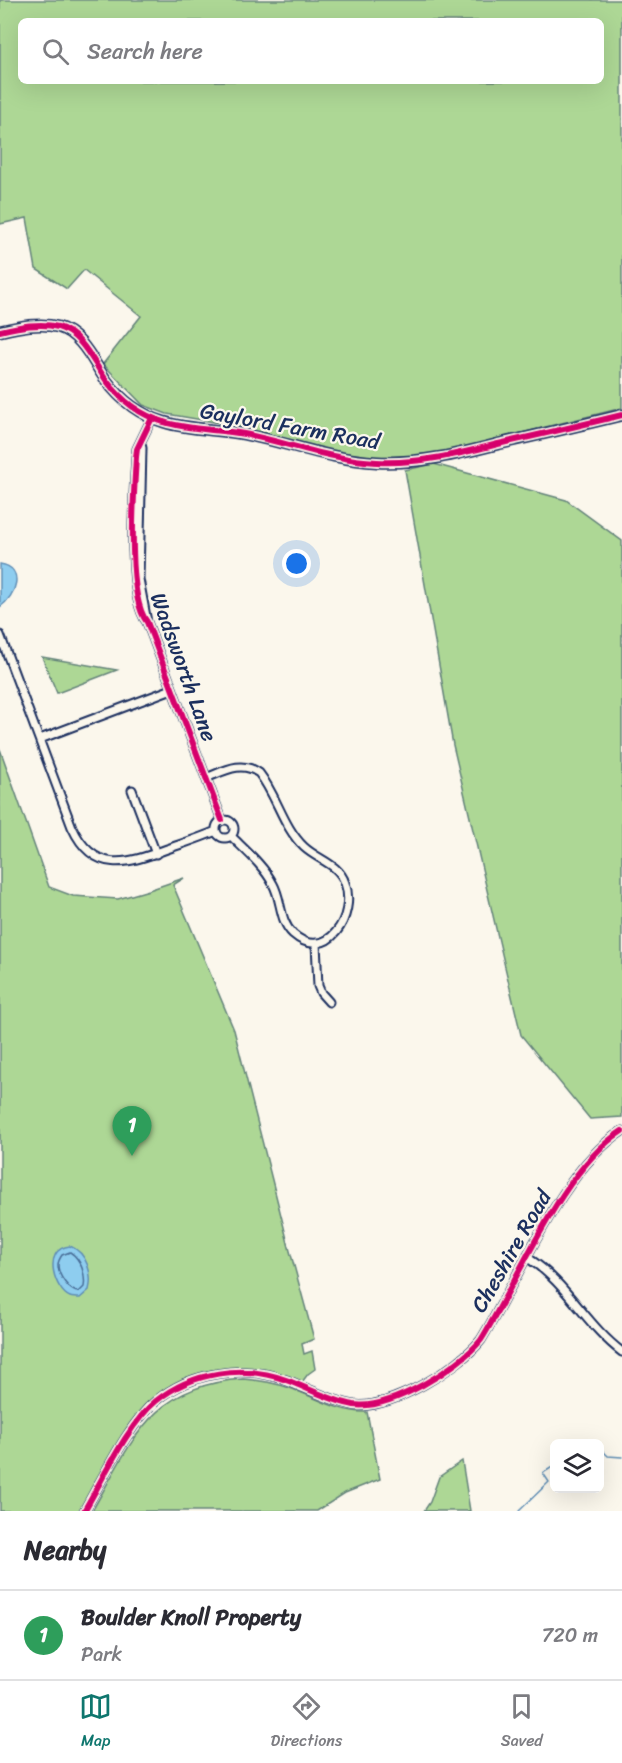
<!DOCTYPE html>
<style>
:root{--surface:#fff;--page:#f2f2f3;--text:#2b2b33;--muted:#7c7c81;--line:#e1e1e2;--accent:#0f766e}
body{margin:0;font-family:Sriracha,sans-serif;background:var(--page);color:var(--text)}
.controls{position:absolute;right:18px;bottom:18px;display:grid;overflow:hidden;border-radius:9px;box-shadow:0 6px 24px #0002}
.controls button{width:54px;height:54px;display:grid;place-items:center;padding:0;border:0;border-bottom:2px solid var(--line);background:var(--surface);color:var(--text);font:30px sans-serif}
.you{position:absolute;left:297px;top:564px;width:21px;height:21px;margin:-15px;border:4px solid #fff;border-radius:50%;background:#1a73e8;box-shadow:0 0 0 9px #1a73e833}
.badge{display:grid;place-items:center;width:39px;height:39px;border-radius:50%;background:var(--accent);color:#fff;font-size:20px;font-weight:700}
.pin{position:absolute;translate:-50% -50px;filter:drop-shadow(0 2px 3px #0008)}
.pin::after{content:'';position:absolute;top:32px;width:21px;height:18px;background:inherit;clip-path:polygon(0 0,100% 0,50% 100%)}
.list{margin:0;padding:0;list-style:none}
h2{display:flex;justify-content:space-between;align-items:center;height:78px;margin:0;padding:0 24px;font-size:26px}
h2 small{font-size:20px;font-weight:400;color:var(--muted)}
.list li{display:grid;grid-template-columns:39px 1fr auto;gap:18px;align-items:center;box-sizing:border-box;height:90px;padding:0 24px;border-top:2px solid var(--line)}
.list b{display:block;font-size:22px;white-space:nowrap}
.list p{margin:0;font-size:20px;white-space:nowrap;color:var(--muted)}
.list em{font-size:20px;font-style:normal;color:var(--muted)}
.icon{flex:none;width:33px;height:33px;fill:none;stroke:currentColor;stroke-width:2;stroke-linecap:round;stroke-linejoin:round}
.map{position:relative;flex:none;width:622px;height:1511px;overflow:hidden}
.search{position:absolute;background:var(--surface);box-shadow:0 6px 24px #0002;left:18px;right:18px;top:18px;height:66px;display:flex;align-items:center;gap:15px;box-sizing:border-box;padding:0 21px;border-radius:9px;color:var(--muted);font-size:22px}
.sheet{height:168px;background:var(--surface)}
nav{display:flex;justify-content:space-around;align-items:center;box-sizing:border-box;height:84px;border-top:2px solid var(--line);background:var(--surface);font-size:16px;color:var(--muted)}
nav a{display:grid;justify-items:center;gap:3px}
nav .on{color:var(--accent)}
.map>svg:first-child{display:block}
</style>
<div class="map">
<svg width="622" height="1511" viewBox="0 0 622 1511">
<rect width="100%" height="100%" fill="#fbf7ec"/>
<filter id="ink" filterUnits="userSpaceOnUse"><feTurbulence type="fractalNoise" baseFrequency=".0167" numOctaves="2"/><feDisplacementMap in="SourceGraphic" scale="12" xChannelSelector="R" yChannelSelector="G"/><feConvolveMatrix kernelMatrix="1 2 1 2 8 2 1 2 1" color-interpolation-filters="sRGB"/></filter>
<g filter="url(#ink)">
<path fill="#add795" stroke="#64837a" stroke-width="1.5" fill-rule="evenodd" d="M 0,0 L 622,0 L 622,408 L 445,452 L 383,459 L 334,452 L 226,424 L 167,414 L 143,405 L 103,364 L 141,316 L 84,270 L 67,289 L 36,269 L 27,218 L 0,224 ZM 21,21 L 601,21 L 601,81 L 21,81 Z
M 434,464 L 566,500 L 622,541 L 622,1117 L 590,1119 L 521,1035 L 453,745 L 405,470 Z
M 42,657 L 117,670 L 57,693 Z
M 0,749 L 49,887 L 73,896 L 118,899 L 149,890 L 184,878 L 173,885 L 234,1030 L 290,1251 L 314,1339 L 302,1344 L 304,1354 L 312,1351 L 315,1369 L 308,1374 L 302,1382 C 261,1366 211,1361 171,1385 C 158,1394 147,1405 136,1416 L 79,1511 L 0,1511 Z
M 243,1379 C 259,1380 274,1383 290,1388 C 315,1397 339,1413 367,1412 L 380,1479 L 345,1493 L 317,1511 L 92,1511 C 133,1440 151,1385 243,1379 Z
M 462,1461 L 470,1511 L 424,1511 L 430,1502 L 439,1477 Z"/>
<path fill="#8ecdef" stroke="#608eb5" stroke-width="1.5" d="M 0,564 C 26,568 16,596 0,607 Z
M 70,1246 C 87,1253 93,1274 89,1290 L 80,1298 C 77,1298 73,1298 70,1297 C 56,1292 40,1249 70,1246 Z"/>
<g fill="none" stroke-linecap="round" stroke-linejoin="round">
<path stroke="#496e98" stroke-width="1.5" d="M 70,1252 C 81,1259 86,1275 84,1287 L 79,1292 C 69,1292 58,1275 58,1265 C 58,1261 60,1258 62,1255 Z"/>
<path stroke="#608eb5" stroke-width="1.5" d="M 600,1448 L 608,1456 L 622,1457
M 519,1511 L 549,1482 L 543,1473 L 554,1466"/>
<defs>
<path id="minor" d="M 152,418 L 137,449 L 136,457 C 134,493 126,596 147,622 L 222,820
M 141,444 L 142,448 L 139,579 L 147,622
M 0,635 L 72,827 C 94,875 127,864 167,849 C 184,843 200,838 216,831
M 40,739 L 172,689
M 206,778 C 224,771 241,760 259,773 C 277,796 283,827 304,847 C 318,860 339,864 345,883 C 357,915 327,964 293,934 C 279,921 282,900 273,884 C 264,866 245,850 231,836
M 132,790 L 156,854
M216 829a9 9 0 1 1 18 0a9 9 0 1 1-18 0Z
M 316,943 L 318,986 L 321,993 L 329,1002
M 528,1258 C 567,1283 586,1325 622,1352
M 84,1511 C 103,1479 128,1424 156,1401 C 192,1372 243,1364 286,1380 C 308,1388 331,1401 354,1405 C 390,1410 459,1368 481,1340 C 519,1279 561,1170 622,1131"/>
<path id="tertiary" d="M 0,331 C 18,327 40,322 58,327 C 82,334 93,362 106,380 C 120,399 140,415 164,422 C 189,430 218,429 244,434 C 289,443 332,460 377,462 C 419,464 459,454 498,444 C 539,435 581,425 622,415"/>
</defs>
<use href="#minor" stroke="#1b2f5e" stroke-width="11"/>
<use href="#tertiary" stroke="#1b2f5e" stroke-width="13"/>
<use href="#minor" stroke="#fbf7ec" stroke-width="7"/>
<use href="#tertiary" stroke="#fbf7ec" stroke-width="8"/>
<defs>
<path id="cycleway" d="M 0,331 C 18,327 40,322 58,327 C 82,334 93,362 106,380 C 120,399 140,415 164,422 C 189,430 218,429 244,434 C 289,443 332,460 377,462 C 419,464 459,454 498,444 C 539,435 581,425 622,415
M 152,418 L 137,449 L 136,457 C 134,493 126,596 147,622 L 222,820
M 84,1511 C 103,1479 128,1424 156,1401 C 192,1372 243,1364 286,1380 C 308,1388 331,1401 354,1405 C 390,1410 459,1368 481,1340 C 519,1279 561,1170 622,1131"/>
</defs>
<use href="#cycleway" stroke="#fbf7ec" stroke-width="10"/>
<use href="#cycleway" stroke="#d6006c" stroke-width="6"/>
</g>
</g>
<g text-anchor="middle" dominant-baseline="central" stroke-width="4.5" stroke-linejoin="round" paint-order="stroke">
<g font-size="22" fill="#1b2f5e" stroke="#fbf7ec">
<text transform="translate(290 426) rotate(10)">Gaylord Farm Road</text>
<text transform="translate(184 667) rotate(70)">Wadsworth Lane</text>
<text transform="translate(511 1251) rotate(-60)">Cheshire Road</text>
</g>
</g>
</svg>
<div class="controls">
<button><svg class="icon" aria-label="layers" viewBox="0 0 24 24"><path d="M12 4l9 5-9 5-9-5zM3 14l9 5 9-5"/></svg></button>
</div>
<div class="you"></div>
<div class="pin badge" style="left:132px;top:1156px;background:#2e9e5b">1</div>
<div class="search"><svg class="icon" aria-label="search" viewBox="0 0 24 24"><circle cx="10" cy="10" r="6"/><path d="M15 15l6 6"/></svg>Search here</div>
</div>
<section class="sheet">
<h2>Nearby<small></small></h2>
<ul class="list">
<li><span class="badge" style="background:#2e9e5b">1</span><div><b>Boulder Knoll Property</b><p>Park</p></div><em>720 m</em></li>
</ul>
</section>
<nav>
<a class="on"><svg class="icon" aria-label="map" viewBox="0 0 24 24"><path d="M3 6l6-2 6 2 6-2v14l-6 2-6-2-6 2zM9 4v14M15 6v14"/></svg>Map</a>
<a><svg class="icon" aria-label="directions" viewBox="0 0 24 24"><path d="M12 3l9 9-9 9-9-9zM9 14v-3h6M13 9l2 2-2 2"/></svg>Directions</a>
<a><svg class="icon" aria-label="saved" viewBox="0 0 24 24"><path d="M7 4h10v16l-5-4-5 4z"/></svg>Saved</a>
</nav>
